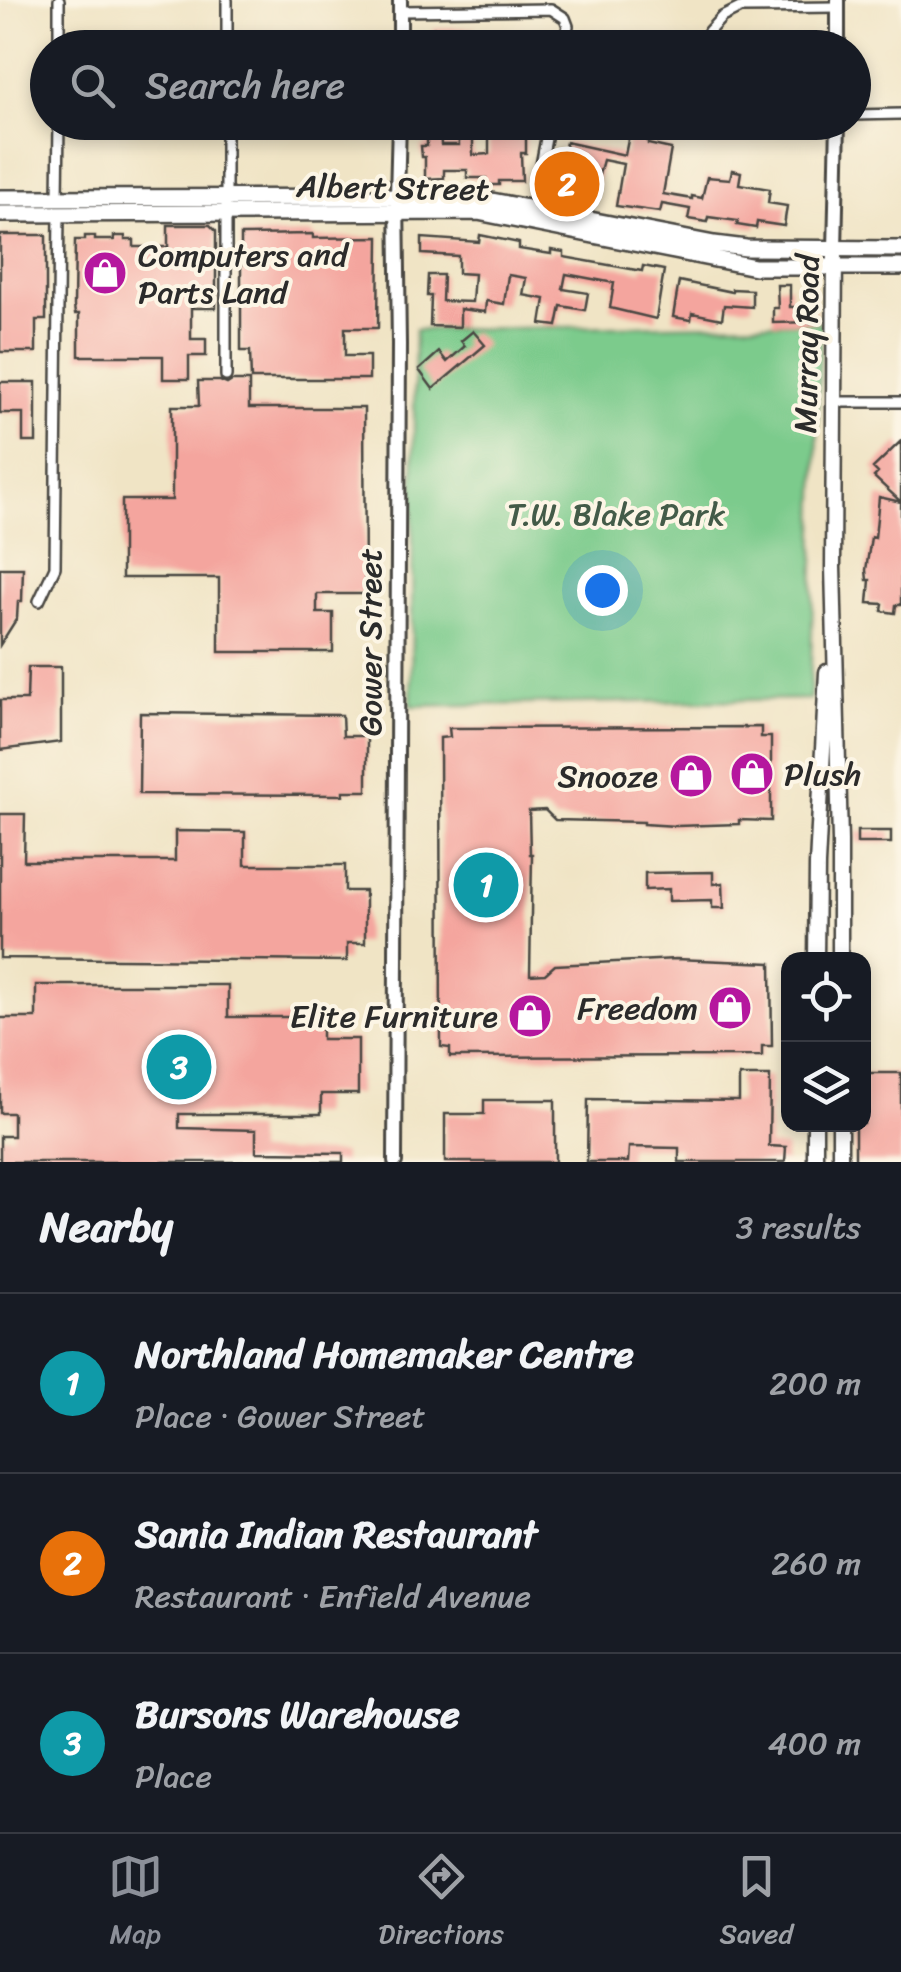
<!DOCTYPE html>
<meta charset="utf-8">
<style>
:root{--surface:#171b24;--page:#20242c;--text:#f1f3f6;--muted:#9ea1a6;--line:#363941;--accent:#8c9099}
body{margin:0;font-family:Sriracha,sans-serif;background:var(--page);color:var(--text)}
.controls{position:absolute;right:30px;bottom:30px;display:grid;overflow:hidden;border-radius:20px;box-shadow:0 5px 15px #0003}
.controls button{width:90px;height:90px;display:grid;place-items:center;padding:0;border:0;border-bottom:2px solid var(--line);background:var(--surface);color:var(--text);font:50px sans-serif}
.you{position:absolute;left:602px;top:590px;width:35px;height:35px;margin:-25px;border:8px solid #fff;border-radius:50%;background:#1a73e8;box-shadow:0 0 0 15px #1a73e833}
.badge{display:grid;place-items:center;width:65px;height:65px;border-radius:50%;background:var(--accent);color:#fff;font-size:32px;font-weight:700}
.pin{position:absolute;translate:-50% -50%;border:5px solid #fff;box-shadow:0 2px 10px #0006}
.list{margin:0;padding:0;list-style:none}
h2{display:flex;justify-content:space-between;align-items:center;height:130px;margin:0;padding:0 40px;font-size:42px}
h2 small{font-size:32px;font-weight:400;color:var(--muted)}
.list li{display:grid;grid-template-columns:65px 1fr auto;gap:30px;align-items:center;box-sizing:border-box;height:180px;padding:0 40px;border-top:2px solid var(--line)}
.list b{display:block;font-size:38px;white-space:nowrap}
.list p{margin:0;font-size:32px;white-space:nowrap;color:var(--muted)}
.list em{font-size:32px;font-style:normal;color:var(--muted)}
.icon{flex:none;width:55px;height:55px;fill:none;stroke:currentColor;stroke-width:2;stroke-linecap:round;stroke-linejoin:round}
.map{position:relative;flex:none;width:901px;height:1162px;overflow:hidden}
.search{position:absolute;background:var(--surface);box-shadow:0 5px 15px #0003;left:30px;right:30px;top:30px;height:110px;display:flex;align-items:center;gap:25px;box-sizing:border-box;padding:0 35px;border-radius:55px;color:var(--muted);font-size:38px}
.sheet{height:670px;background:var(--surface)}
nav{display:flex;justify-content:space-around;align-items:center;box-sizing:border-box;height:140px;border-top:2px solid var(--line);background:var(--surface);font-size:28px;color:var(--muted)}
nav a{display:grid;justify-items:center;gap:5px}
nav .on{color:var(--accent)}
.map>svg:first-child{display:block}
</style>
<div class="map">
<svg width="901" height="1162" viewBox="0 0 901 1162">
<rect width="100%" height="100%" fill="#fcf5e5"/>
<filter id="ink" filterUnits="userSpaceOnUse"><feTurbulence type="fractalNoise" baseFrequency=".01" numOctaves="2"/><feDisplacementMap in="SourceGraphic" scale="20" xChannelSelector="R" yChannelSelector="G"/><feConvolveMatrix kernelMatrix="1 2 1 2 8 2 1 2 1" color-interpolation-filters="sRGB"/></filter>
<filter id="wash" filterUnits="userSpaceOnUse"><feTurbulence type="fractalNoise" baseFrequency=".0048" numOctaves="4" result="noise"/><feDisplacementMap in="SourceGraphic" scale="40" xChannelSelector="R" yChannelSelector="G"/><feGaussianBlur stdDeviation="2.25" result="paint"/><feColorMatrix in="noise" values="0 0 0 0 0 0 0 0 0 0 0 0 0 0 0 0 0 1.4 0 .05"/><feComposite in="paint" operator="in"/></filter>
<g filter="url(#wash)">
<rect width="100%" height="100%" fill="#f0e4c5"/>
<path fill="#7bcb8c" stroke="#537b5c" stroke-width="2.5" d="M 821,322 L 810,699 L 411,706 L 415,330 Z"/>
<g id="blocks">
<path fill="#f4a59e" d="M 434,28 L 474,28 L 475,35 L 519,34 L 520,48 L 435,47 L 435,41 L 429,41 L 429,32 L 434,32 Z
M 503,122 L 526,122 L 526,153 L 521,153 L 522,181 L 499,181 L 499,185 L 486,185 L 486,178 L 467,178 L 467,170 L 444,170 L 444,178 L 425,179 L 425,157 L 422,157 L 421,146 L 427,146 L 427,127 L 440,127 L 441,145 L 459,145 L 458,126 L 473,126 L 473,155 L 489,154 L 489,134 L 503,134 Z
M 629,135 L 648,139 L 648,144 L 671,149 L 663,194 L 692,199 L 692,196 L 702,198 L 707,177 L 730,179 L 732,170 L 741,172 L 739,184 L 770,189 L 768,203 L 787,206 L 784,226 L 757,222 L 756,228 L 737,225 L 738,221 L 708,217 L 707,222 L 688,219 L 690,209 L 662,204 L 660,212 L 616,206 L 623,164 L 603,160 L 593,196 L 588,194 L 586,206 L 554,199 L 566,142 L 625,155 Z
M 168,225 L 210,225 L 216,231 L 216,308 L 191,308 L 191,339 L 206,339 L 206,356 L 189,356 L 189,379 L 163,379 L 163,356 L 79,356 L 79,314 L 75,314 L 74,306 L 75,240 L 85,240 L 85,236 L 95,236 L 95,240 L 114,240 L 114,236 L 125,236 L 125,240 L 134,240 L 134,247 L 168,247 Z
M 313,234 L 313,238 L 379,237 L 378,328 L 345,328 L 345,356 L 369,356 L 369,379 L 251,379 L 250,351 L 241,351 L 241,235 Z
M 0,235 L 46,235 L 46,320 L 36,320 L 36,352 L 0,352 Z
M 480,235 L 519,243 L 519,249 L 551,254 L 551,250 L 564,252 L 564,257 L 642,271 L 643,266 L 664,270 L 656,319 L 610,308 L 614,283 L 566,274 L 563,289 L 588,293 L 585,310 L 561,306 L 557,326 L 541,324 L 545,299 L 523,295 L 526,278 L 508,275 L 504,304 L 486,301 L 485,312 L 460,309 L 460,327 L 430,326 L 431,296 L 427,296 L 428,275 L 443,275 L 442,301 L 472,302 L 474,274 L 458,273 L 458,256 L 422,254 L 422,238 L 479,242 Z
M 679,281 L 732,292 L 732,289 L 752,290 L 752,307 L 724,305 L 722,319 L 692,313 L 691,320 L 673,317 Z
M 777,285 L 790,285 L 790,307 L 814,307 L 815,322 L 773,323 L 773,308 L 778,308 Z
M 473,331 L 485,345 L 433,389 L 419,370 L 439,352 L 447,362 L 465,346 L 461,341 Z
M 198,381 L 220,381 L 227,384 L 232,381 L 249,381 L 249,408 L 364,408 L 365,594 L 317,594 L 317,613 L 333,613 L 333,652 L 219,652 L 219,578 L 122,578 L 122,500 L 172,500 L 172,406 L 199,406 Z
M 0,382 L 36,382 L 36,442 L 23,442 L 23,413 L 0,413 Z
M 901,441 L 901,502 L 874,477 L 878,473 L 873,468 Z
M 879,497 L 901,502 L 901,605 L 896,605 L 895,613 L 882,611 L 883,604 L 868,603 L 870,580 L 867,580 L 866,570 L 871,537 L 875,538 Z
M 0,568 L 23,568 L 22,601 L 18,601 L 17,618 L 0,645 Z
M 28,667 L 61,667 L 61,742 L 0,750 L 0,700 L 27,700 Z
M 140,713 L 342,715 L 343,736 L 367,736 L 367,791 L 343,791 L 343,795 L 139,794 Z
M 761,727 L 761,737 L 771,737 L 771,821 L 739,820 L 739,824 L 676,826 L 644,824 L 644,822 L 555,820 L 545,810 L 529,811 L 530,854 L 532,854 L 530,975 L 545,974 L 555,965 L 676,959 L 771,963 L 772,1046 L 762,1046 L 762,1056 L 450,1057 L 450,1048 L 441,1047 L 440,738 L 450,737 L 449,728 Z
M 0,814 L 25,814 L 24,861 L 175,861 L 175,831 L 245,832 L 245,865 L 345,865 L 345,891 L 365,891 L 365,943 L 347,943 L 347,961 L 0,958 Z
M 857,831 L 891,831 L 891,843 L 857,843 Z
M 713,872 L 713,884 L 723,883 L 724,908 L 712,908 L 712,900 L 669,901 L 669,889 L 645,890 L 645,873 Z
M 36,985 L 228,985 L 228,1017 L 322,1017 L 322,1039 L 358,1039 L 358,1094 L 321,1094 L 321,1114 L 179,1114 L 179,1128 L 256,1130 L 256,1152 L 343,1153 L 343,1162 L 0,1162 L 0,1136 L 13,1136 L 13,1113 L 0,1113 L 0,1018 L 36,1018 Z
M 864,1073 L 901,1073 L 901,1162 L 855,1162 L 855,1124 L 864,1124 Z
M 739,1076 L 770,1076 L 769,1146 L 786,1147 L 785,1162 L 679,1162 L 679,1148 L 629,1147 L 628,1162 L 587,1162 L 588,1099 L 739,1101 Z
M 484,1100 L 555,1100 L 555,1162 L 445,1162 L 445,1114 L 484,1114 Z"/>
</g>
</g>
<g filter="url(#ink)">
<use href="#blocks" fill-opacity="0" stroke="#494742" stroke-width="2.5"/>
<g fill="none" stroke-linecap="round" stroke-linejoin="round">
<defs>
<path id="street" d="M 400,11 L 551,9 L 565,18 L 568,26 L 563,48
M 59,48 L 59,0
M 227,48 L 227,0
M 703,48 L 709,31 L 722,17 L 740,8 L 838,7
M 854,115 L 901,114
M 58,198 L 59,122
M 533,209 L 549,122
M 226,376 L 226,122
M 833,402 L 901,402
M 39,601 L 55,567 L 59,214"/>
<path id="secondary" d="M 400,48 L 400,0
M 838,48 L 838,0
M 835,249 L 838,122
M 395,1162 L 399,344 L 397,197 L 399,122"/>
<path id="primary" d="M 835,249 L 833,567 L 840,841 L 840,959
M 816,959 L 817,865 L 827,672
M 815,1124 L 815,1162
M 840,1124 L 840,1162"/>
<path id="highway" d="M 0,198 L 471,197 L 714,244 L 746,248 L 901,249
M 0,214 L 478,212 L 755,267 L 901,267"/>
</defs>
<use href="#street" stroke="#494742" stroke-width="14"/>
<use href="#secondary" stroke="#494742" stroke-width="18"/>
<use href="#primary" stroke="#494742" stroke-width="19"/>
<use href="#highway" stroke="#494742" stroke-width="20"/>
<use href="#street" stroke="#fff" stroke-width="9"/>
<use href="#secondary" stroke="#fff" stroke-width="12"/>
<use href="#primary" stroke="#fff" stroke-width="14"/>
<use href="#highway" stroke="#fff" stroke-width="15"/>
</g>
</g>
<defs>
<symbol id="shop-disc" viewBox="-11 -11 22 22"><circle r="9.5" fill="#b5179e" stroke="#fcf5e5"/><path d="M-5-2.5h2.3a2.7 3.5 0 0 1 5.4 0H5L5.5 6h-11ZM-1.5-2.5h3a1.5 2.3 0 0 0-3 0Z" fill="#fff"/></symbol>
</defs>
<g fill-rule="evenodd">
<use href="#shop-disc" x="80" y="248" width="50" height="50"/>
<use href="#shop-disc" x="727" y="749" width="50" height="50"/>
<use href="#shop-disc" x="666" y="751" width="50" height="50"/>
<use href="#shop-disc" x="705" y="983" width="50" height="50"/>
<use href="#shop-disc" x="505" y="991" width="50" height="50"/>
</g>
<g text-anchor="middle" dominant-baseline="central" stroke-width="8" stroke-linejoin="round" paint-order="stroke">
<g font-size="32" fill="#2b2b2b" stroke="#fcf5e5">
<text transform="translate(393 188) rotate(1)">Albert Street</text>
<text transform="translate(807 344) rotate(-89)">Murray Road</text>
<text transform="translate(370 642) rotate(-90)">Gower Street</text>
</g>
<g font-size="32" fill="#2b2b2b" stroke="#fcf5e5" text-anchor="end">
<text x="138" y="255" text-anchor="start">Computers and<tspan x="138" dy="37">Parts Land</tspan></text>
<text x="784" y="774" text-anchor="start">Plush</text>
<text x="658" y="776">Snooze</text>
<text x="698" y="1008">Freedom</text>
<text x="498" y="1016">Elite Furniture</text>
</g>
<g font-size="32" fill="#435b48" stroke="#fcf5e5">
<text x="616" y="514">T.W. Blake Park</text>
</g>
</g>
</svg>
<div class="controls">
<button><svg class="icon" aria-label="locate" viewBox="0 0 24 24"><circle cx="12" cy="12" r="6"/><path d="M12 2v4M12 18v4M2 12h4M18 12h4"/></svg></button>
<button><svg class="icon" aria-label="layers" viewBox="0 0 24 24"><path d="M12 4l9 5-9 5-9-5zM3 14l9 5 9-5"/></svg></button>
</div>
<div class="you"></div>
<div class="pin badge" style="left:486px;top:885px;background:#0f9aa8">1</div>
<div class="pin badge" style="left:567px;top:184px;background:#e8710a">2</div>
<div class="pin badge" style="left:179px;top:1067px;background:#0f9aa8">3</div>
<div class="search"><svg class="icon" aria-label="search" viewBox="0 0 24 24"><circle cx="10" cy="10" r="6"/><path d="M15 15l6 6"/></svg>Search here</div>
</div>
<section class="sheet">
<h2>Nearby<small>3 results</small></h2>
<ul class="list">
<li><span class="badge" style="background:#0f9aa8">1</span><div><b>Northland Homemaker Centre</b><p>Place · Gower Street</p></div><em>200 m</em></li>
<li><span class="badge" style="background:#e8710a">2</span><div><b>Sania Indian Restaurant</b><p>Restaurant · Enfield Avenue</p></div><em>260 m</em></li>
<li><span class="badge" style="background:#0f9aa8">3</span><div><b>Bursons Warehouse</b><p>Place</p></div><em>400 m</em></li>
</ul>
</section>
<nav>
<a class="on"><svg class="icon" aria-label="map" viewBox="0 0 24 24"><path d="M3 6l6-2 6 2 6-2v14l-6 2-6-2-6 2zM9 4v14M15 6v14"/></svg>Map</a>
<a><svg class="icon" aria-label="directions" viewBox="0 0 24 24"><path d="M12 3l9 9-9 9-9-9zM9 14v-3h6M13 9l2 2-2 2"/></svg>Directions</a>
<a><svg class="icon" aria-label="saved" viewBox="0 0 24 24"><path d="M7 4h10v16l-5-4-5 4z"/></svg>Saved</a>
</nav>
